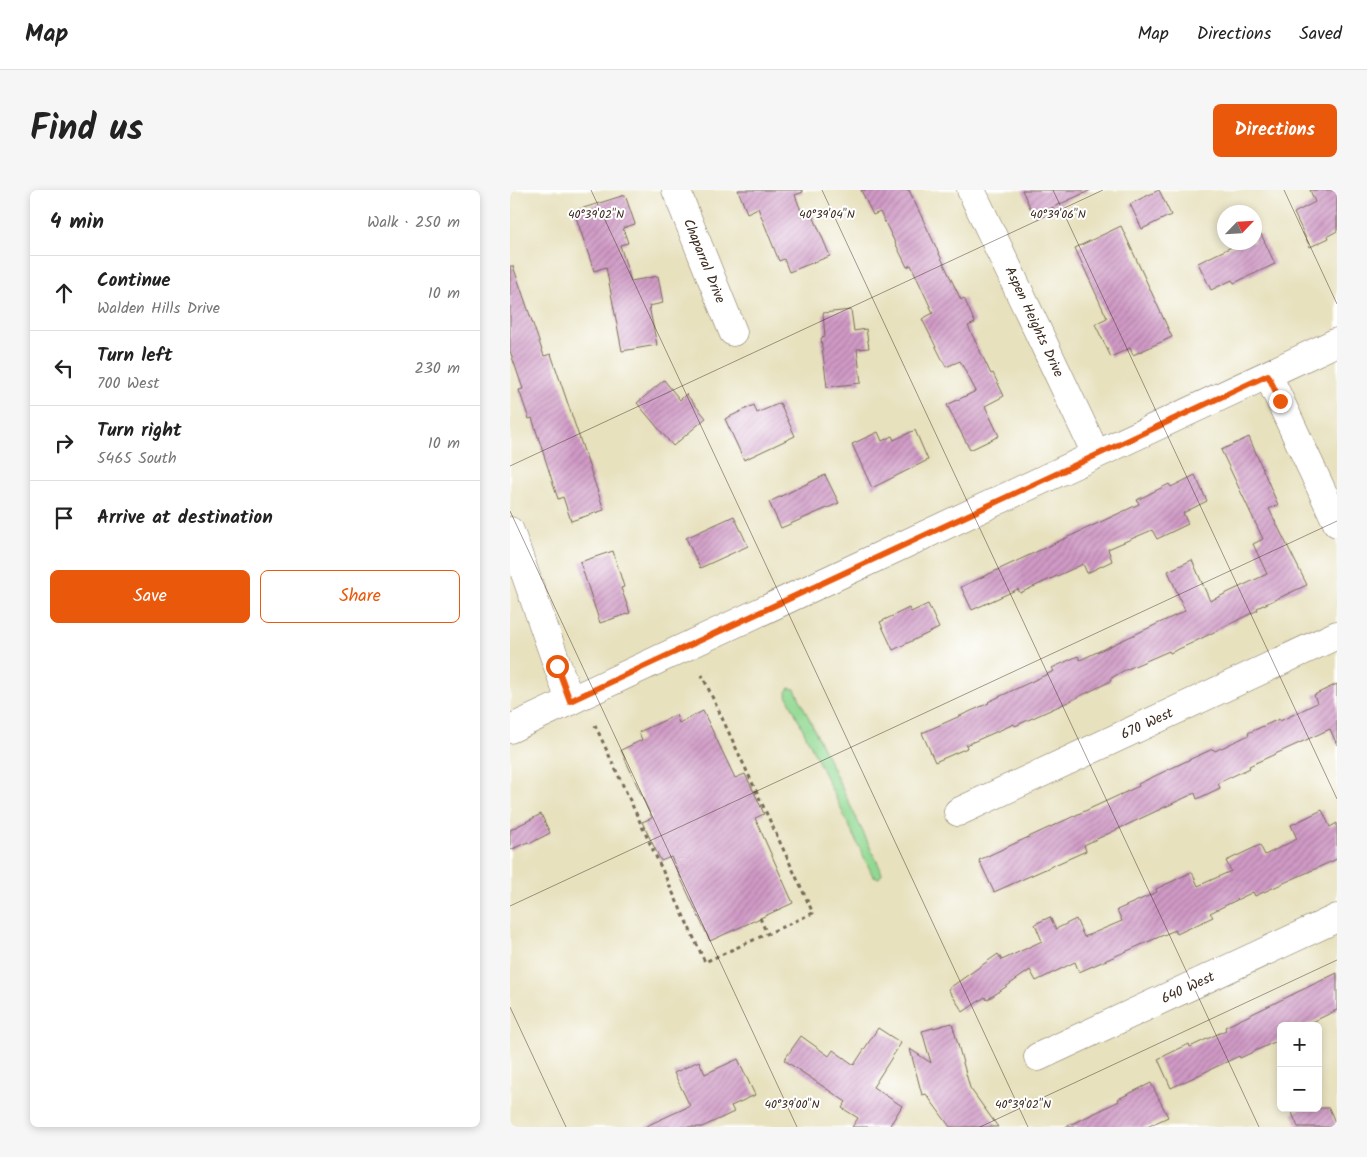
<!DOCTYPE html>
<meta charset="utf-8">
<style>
:root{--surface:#fff;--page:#f6f6f6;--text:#222;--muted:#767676;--line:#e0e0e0;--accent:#ea580c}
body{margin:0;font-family:Kalam,sans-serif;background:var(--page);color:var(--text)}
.controls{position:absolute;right:15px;bottom:15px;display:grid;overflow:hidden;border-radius:8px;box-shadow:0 2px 8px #0003}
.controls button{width:45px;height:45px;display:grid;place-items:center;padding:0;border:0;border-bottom:1px solid var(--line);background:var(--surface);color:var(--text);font:25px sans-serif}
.compass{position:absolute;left:707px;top:15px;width:45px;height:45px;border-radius:50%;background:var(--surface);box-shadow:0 2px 8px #0003;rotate:65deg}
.stop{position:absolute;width:15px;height:15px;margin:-11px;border:4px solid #ea580c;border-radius:50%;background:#fff}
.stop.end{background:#ea580c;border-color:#fff;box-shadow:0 1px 5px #0008}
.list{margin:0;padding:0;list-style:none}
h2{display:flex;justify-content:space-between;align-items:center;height:65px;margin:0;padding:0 20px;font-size:21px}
h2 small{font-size:16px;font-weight:400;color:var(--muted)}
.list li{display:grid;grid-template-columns:32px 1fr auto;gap:15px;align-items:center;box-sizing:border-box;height:75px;padding:0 20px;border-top:1px solid var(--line)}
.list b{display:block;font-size:19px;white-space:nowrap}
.list p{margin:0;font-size:16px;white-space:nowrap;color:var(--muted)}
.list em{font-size:16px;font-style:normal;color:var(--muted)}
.actions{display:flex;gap:10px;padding:15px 20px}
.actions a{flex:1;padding:11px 0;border:1px solid var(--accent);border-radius:8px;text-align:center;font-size:18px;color:var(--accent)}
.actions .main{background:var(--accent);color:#fff}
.icon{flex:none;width:28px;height:28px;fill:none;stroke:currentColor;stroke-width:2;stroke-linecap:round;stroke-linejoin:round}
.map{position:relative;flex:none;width:827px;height:937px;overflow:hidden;border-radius:8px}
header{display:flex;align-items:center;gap:30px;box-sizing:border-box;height:70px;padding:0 25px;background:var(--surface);border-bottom:1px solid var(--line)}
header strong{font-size:24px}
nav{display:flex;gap:28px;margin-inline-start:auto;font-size:18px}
.intro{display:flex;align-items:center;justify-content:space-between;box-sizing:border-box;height:120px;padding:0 30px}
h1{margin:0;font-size:35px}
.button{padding:12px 22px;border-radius:8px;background:var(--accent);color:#fff;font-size:18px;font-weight:700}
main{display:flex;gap:30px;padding:0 30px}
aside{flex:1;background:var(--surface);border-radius:8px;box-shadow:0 2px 8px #0003}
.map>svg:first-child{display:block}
</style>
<header>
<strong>Map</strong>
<nav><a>Map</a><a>Directions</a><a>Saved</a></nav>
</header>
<div class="intro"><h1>Find us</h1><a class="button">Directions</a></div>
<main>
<aside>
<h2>4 min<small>Walk · 250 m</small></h2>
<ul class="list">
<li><svg class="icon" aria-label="ahead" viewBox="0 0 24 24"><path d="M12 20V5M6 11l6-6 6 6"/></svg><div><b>Continue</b><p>Walden Hills Drive</p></div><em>10 m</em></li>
<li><svg class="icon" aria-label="left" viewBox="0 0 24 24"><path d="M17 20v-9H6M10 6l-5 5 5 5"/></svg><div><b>Turn left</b><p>700 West</p></div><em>230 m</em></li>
<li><svg class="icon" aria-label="right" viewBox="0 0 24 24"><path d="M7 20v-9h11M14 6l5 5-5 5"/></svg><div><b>Turn right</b><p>5465 South</p></div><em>10 m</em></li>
<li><svg class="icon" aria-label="arrive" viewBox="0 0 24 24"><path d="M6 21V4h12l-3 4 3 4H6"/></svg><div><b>Arrive at destination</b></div></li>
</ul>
<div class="actions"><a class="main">Save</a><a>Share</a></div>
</aside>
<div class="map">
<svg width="827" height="937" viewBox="0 0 827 937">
<defs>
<pattern id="building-hatch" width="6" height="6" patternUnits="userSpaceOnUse" patternTransform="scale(1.25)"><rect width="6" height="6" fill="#d09ac6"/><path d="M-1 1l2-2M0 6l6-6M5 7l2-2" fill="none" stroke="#aa7ea0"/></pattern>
</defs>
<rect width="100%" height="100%" fill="#fff"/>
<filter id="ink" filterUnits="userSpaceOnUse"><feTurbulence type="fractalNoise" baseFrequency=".02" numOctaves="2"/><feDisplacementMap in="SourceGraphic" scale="10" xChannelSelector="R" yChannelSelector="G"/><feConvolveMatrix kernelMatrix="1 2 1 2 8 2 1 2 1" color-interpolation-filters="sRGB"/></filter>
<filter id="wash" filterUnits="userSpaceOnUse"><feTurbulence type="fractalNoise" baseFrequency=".0096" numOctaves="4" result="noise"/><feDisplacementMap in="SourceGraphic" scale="20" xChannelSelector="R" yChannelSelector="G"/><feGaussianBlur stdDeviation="1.12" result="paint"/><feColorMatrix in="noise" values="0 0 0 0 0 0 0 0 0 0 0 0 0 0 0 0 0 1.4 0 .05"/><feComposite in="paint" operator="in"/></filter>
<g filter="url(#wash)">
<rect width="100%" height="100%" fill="#e7e1be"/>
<path fill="#91d993" stroke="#668258" d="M 279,498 L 285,499 L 370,678 L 372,684 L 369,688 L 363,686 L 278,508 L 276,502 Z"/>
<g id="blocks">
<path fill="url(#building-hatch)" d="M 228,0 L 292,0 L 293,2 L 285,5 L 293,26 L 302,23 L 320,66 L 279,82 L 274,69 L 269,71 L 248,18 L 237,23 Z
M 351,0 L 399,0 L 451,110 L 454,108 L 465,133 L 458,136 L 481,184 L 483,183 L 494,206 L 475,216 L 489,246 L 460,260 L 437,215 L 466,201 L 450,171 L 436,177 L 412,129 L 423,123 L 401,75 L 397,77 L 370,22 L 363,25 Z
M 512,0 L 581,0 L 524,26 Z
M 649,0 L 661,25 L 632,39 L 620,14 Z
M 800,0 L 827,0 L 827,41 L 818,46 L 819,48 L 800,57 L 784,23 L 805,12 Z
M 115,5 L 125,34 L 113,38 L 118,53 L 110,55 L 121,91 L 148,86 L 153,113 L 139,116 L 147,155 L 112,161 L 96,77 L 84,81 L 64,21 Z
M 611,36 L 662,147 L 623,165 L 620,158 L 601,167 L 585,134 L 597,128 L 565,58 Z
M 751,44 L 765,74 L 724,93 L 722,90 L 701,100 L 688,73 L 732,52 L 744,52 L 744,46 Z
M 0,76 L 3,76 L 34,166 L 41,164 L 94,320 L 61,331 L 53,307 L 48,309 L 22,228 L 19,229 L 9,200 L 13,199 L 0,161 Z
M 341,120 L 344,141 L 356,139 L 359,158 L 347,159 L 351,193 L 317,197 L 311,148 L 315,147 L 313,123 Z
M 154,190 L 170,210 L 176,204 L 196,228 L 163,256 L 127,213 Z
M 270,213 L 285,246 L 234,270 L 215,229 L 244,215 L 247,223 Z
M 405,240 L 418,270 L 362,298 L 342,254 L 368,242 L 372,251 L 382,246 L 384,250 Z
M 739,247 L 768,315 L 759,319 L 797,395 L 747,418 L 748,420 L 682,453 L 660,463 L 659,461 L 613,481 L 600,489 L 601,491 L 558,512 L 505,536 L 504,534 L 456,555 L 457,558 L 425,572 L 412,543 L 479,513 L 478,512 L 544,481 L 542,478 L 568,466 L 570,470 L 675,421 L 658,381 L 682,370 L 700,411 L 757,384 L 743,354 L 753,349 L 711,260 Z
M 315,285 L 329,313 L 271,338 L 259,312 Z
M 685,285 L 697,311 L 673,323 L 678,334 L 647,349 L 642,340 L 598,359 L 602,371 L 577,383 L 573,374 L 510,403 L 508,399 L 462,420 L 451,397 L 629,314 L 627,310 L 659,294 L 661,297 Z
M 224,326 L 238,356 L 190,378 L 176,348 Z
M 103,361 L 114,397 L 111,398 L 120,423 L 90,433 L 70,372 Z
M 418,414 L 429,438 L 383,460 L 370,432 L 399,418 L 401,422 Z
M 827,494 L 827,555 L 820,539 L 739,576 L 740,578 L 708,593 L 710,598 L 687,609 L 685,603 L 574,655 L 576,661 L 484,702 L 469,670 L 629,596 L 628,594 L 685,567 L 703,559 L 705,561 L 739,545 L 738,543 L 769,529 L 770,531 L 807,513 L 804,505 Z
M 193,521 L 225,588 L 235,584 L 245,604 L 254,624 L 245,628 L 283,713 L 200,751 L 161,667 L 151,671 L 132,632 L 142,628 L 111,560 L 132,550 L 129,542 L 166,525 L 169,533 Z
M 812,620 L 820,637 L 827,633 L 827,669 L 745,706 L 743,702 L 700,723 L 703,727 L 667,744 L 665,740 L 569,782 L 565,772 L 526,791 L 520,780 L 477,810 L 475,807 L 453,822 L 438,799 L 488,764 L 492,770 L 532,751 L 525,734 L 540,727 L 546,739 L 566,729 L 574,747 L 612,731 L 607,720 L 647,702 L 646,699 L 682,682 L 688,696 L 721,681 L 716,671 L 750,655 L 755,665 L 787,649 L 781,635 Z
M 31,624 L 40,643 L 19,654 L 18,652 L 0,660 L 0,640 Z
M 827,783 L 827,820 L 794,836 L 771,836 L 771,849 L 730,868 L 729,866 L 661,898 L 648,869 L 679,854 L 680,857 L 716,840 L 715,837 Z
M 442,833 L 460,898 L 488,937 L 440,937 L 416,904 L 412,905 L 400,859 L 421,873 L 412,841 Z
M 368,838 L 391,853 L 363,897 L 392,916 L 379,937 L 342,937 L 348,928 L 332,918 L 336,912 L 274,870 L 291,846 L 319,866 L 323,860 L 344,875 Z
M 228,869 L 245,905 L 221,916 L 224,922 L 192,937 L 134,937 L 180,916 L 164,883 L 189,871 L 195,884 Z
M 641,893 L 658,927 L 637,937 L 555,937 L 587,922 L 609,911 L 608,909 Z
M 792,918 L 819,918 L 827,937 L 788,937 L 782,923 Z"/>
</g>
</g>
<g filter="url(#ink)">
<use href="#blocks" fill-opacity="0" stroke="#776a56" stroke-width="1"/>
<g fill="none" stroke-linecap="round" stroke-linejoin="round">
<defs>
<path id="minor" d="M 166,0 L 223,142
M 461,0 L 586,264
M 758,185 L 827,333
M 0,341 L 60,511
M 448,622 L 827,445
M 528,867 L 827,728"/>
<path id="major" d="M 0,539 L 827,152"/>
</defs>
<use href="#minor" stroke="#776a56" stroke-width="29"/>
<use href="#major" stroke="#776a56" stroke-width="29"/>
<path stroke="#776a56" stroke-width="3" stroke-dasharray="4 4" stroke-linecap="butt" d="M 85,535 L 195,772 L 303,723 L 192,485
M 250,728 L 257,744"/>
<use href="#minor" stroke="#fff" stroke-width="28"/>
<use href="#major" stroke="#fff" stroke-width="28"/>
</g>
</g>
<g fill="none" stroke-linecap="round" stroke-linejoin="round" filter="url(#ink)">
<path stroke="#ea580c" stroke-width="6" d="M 47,476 L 60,511 L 758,185 L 770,211"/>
</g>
<path fill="none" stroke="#3b2a1e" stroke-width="1" stroke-opacity="0.45" d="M 81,0 L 518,937M 312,0 L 749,937M 543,0 L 827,609M 774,0 L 827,114M 0,276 L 593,0M 0,321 L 287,937M 0,716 L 827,331M 0,817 L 56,937M 470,937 L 827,770"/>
<g text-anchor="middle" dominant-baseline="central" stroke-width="4" stroke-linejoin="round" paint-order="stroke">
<g font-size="14" fill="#3b2a1e" stroke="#fff">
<text transform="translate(194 71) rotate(68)">Chaparral Drive</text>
<text transform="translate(524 132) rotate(65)">Aspen Heights Drive</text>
<text transform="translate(637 534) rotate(-25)">670 West</text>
<text transform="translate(678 798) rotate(-25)">640 West</text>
</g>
</g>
<g font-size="12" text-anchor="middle" fill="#3b2a1e" stroke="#fff" stroke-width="4" stroke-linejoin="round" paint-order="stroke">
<text x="86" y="28">40°39'02"N</text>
<text x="317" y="28">40°39'04"N</text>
<text x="548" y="28">40°39'06"N</text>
<text x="282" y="918">40°39'00"N</text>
<text x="513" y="918">40°39'02"N</text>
</g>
</svg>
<div class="controls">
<button>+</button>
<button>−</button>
</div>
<svg class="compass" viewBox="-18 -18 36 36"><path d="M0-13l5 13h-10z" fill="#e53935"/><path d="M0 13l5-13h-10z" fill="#767676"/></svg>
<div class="stop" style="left:47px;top:476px"></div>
<div class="stop end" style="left:770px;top:211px"></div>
</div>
</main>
